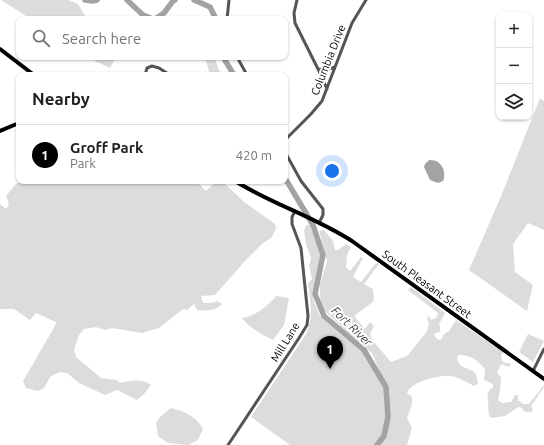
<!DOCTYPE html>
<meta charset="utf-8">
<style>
:root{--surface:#fff;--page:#f2f2f2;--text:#222;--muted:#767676;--line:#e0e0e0;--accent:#000}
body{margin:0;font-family:Ubuntu,sans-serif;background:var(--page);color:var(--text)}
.controls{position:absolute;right:12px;top:12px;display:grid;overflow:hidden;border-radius:8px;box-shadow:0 1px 3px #0004}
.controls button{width:36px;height:36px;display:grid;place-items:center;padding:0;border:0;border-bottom:1px solid var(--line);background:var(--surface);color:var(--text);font:20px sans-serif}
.you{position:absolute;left:332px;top:171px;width:14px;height:14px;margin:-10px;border:3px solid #fff;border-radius:50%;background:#1a73e8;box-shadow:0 0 0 6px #1a73e833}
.badge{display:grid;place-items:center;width:26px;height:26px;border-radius:50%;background:var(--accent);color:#fff;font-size:13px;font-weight:700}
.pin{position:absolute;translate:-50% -33px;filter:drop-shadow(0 1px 2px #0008)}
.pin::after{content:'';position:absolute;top:21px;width:14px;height:12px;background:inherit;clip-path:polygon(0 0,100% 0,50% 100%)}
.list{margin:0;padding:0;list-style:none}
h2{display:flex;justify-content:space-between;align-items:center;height:52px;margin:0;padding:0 16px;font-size:17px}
h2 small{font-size:13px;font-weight:400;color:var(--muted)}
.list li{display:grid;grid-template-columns:26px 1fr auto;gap:12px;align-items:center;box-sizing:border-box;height:60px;padding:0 16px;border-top:1px solid var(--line)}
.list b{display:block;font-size:15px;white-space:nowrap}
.list p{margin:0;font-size:13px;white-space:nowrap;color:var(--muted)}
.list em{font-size:13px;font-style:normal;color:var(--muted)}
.icon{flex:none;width:22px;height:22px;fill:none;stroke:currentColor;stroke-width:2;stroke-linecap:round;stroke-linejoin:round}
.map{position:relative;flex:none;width:544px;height:445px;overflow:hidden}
.search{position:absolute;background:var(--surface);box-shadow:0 1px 3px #0004;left:16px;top:16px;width:272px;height:44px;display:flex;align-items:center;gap:10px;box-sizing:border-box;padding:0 14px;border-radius:8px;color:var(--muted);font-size:15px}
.panel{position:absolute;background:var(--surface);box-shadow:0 1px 3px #0004;left:16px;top:72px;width:272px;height:112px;border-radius:8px}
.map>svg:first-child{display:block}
</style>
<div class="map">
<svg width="544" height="445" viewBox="0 0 544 445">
<rect width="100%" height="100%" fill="#fff"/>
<path fill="#dcdcdc" d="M 1,0 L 68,0 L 78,4 L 87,19 L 31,19 Z
M 87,57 L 116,57 L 110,68 Z
M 205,57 L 214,57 L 221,75 L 211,75 L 209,71 Z
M 540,98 L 544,101 L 544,230 L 528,223 L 513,244 L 515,272 L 533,285 L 527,311 L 469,270 L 502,194 Z
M 22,181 L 200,181 L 198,183 L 206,191 L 217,181 L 222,181 L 244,202 L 275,224 L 276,228 L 272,237 L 262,244 L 246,260 L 215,295 L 201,296 L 203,303 L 211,303 L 217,301 L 222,304 C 216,311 205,311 197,310 L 194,304 L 187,310 L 183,309 L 159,328 L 142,333 L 112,328 L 105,330 L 96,327 L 84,329 L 79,335 L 74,350 L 76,357 L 101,378 L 117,380 L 120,383 C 131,381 142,378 151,385 L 143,395 L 137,400 L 117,390 L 105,395 L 79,383 L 67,373 L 60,372 L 51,376 L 44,388 L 38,391 L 26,388 L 23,381 L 55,326 L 56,322 L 36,313 L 30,320 L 14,309 L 0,309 L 0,204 L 6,209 C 10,204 9,202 6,196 L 16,184 Z
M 306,225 L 310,225 L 322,255 L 313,299 L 320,316 L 335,322 L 334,324 L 369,354 L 383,380 L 372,353 L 352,337 L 323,309 L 320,297 L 320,285 L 327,261 L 319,231 L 324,230 L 333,241 L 335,250 L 338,250 L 346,244 L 351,247 L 347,255 L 346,267 L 350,271 L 361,257 L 363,258 L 353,277 L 361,282 L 376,263 L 379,264 L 364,284 L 373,289 L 374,301 L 354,316 L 365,329 L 370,322 L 374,326 L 370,334 L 373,341 L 391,362 L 407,356 L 414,348 L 427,331 L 429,324 L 427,318 L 429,316 L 431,320 L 436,318 L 438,313 L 408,290 L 411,287 L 445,313 L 439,324 L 440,327 L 440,332 L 435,333 L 434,335 L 437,339 L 441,340 L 444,334 L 449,331 L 456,320 L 503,352 L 501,356 L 503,362 L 511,364 L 509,367 L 501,364 L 497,373 L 501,377 L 500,391 L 498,400 L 502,403 L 511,402 L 515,395 L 518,395 L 518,400 L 523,404 L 529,404 L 544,385 L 544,387 L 531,406 L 533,410 L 531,412 L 525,412 L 522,408 L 518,407 L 505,416 L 491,418 C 487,412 489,409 488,402 C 487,395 487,392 493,387 L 493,384 L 484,380 L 485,369 C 477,360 472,355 458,355 L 457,360 L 461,366 L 473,371 L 476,374 L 478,384 L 474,386 C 468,383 461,379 455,377 C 443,373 411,381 407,393 L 412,397 L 412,404 L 407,418 L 412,428 L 407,445 L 290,445 L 251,417 L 306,334 C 314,317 310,301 308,283 L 312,279 L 309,266 L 311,258 L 306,244 L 304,231 Z
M 276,296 L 289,298 L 284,325 L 273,340 C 263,335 249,328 242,318 C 255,316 267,307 276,296 Z
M 528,334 L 544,341 L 533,362 L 519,352 Z
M 171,408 C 184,411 197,417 203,429 L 198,440 L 188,445 L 168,443 L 158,436 L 156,423 L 160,417 Z"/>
<path fill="#a3a3a3" d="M 429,160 C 441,159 447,171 443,181 L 438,183 L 430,180 L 424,167 L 425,164 Z"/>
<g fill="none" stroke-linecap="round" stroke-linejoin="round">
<path stroke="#a3a3a3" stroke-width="5.5" d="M 85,0 L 92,1 L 97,0
M 127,0 L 143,15 L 153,19
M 194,0 L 210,7 L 216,19
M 155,19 L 164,13 L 173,1 L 175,0
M 223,57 L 234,75
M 285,178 L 313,225 L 323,255 L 315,294 L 324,316 L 364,350 L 386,387 L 388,417 L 384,436 L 377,445"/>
<path stroke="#555" stroke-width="3" d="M 297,0 L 294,13 L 295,23 L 318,69 L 326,70 L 335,67
M 227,19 L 229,0
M 237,57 L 247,75
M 318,69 L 327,89
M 145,75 L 147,68 L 152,66 L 159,68 L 170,75
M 285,140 L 311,114 L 322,101 L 352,23 L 366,0
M 285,152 L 301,181 L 323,209 L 323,215 L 319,223
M 533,371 L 544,349
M 228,445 L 299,338 L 307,325 L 308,316 L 301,248 L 292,224 L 292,217 L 295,211"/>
<path stroke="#000" stroke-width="4" d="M 0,49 L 34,75
M 0,131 L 19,123
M 235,181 C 272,204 315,217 352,241 L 544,379"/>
</g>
<g text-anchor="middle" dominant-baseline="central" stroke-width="4" stroke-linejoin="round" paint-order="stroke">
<g font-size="11" fill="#000" stroke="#fff">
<text transform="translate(328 60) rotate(-68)">Columbia Drive</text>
<text transform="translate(427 284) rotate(36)">South Pleasant Street</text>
<text transform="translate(285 342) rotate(-58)">Mill Lane</text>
</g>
<g font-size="12" font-style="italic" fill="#444" stroke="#fff">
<text transform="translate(352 326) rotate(44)">Fort River</text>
</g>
</g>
</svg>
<div class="controls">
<button>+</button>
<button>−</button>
<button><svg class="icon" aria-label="layers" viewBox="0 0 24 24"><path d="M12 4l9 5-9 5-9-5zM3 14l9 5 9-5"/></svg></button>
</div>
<div class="you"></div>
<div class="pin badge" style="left:330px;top:369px">1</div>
<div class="search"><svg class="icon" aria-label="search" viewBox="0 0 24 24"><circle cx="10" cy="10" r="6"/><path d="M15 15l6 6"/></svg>Search here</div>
<section class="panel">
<h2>Nearby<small></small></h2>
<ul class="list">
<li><span class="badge">1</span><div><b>Groff Park</b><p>Park</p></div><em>420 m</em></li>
</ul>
</section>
</div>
